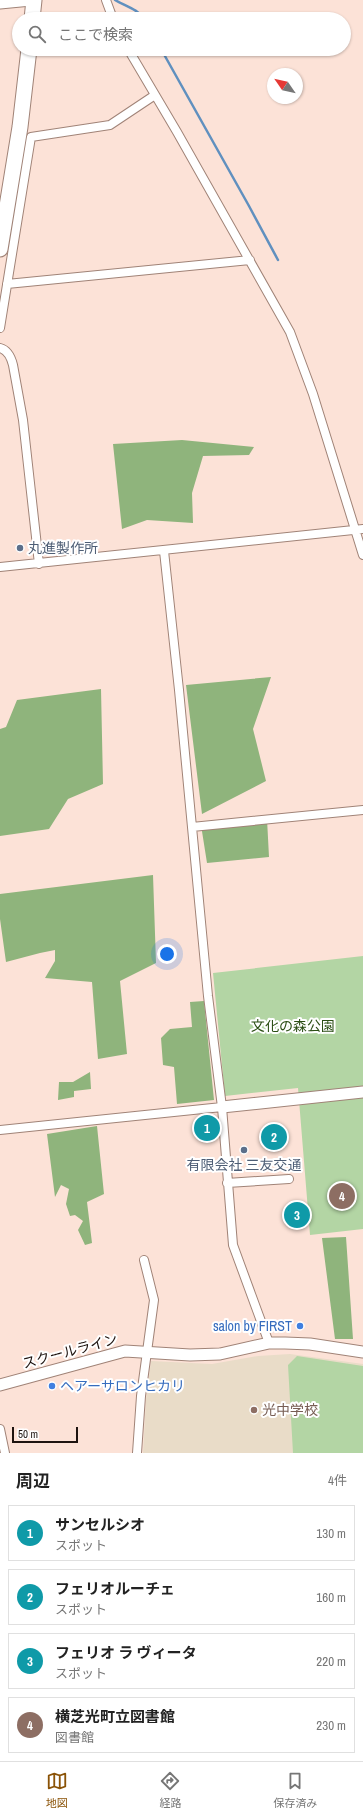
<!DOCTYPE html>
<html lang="ja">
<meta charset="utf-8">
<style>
:root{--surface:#fff;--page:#f6f6f6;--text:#222;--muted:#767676;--line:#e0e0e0;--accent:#8a5206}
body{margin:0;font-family:"Archivo Narrow","Noto Sans JP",sans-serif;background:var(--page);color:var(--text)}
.compass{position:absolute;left:267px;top:68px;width:36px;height:36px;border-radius:50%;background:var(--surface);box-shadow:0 1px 3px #0004;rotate:304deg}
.scale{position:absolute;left:12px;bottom:10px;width:66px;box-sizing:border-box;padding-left:4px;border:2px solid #1e130f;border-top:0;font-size:11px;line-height:14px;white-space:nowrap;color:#1e130f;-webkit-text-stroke:3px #fff;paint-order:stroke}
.you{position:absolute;left:167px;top:954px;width:14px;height:14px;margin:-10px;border:3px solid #fff;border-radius:50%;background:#1a73e8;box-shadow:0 0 0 6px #1a73e833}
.badge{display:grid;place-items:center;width:26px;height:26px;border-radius:50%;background:var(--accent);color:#fff;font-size:13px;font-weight:700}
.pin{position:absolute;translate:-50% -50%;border:2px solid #fff;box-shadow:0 1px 4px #0006}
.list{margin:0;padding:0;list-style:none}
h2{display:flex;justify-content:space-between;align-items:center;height:52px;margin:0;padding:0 16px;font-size:17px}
h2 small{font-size:13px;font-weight:400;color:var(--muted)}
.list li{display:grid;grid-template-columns:26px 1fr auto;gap:12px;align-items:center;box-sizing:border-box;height:56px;margin:0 8px 8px;padding:0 8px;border:1px solid var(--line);border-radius:0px}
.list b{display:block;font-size:15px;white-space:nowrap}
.list p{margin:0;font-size:13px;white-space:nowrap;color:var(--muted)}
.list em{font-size:13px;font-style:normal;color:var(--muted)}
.icon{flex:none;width:22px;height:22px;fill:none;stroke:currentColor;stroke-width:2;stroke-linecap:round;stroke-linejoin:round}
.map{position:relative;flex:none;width:363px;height:1453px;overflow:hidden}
.search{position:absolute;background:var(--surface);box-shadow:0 1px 3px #0004;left:12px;right:12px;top:12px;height:44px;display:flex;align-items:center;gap:10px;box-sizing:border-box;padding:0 14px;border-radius:22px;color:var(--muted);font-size:15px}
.sheet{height:308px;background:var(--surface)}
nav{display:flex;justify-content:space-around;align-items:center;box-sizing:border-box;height:56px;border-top:1px solid var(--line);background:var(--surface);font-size:11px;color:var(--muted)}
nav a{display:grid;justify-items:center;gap:2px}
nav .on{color:var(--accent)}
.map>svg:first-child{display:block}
</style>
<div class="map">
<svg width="363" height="1453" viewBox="0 0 363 1453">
<rect width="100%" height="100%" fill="#fce2d7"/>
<path fill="#e9dcc8" d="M 290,1354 L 363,1364 L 363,1453 L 143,1453 L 146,1399 L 151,1361 L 212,1364 L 258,1356 Z"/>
<path fill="#b3d5a4" d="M 363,956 L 363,1229 L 310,1235 L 298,1088 L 225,1096 L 213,973 Z
M 297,1356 L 363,1366 L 363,1453 L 293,1453 L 288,1365 Z"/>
<path fill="#8fb47c" d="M 182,440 L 254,447 L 249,455 L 203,456 L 192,493 L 193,523 L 147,520 L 122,529 L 113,444 Z
M 271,677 L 253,729 L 266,781 L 202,814 L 186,685 Z
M 101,689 L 103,784 L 68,799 L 49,829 L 0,836 L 0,729 L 6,727 L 17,700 Z
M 267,819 L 269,857 L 207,863 L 201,825 Z
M 153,875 L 156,963 L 120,981 L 127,1054 L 98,1059 L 92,982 L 45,978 L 55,961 L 55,950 L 40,953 L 6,962 L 0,919 L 0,894 Z
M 204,1001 L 214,1100 L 177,1104 L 174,1067 L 163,1065 L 161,1038 L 170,1029 L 192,1027 L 190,1002 Z
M 90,1072 L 91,1089 L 74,1091 L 74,1097 L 58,1100 L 59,1082 L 73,1082 Z
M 97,1126 L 104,1194 L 87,1202 L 92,1243 L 85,1245 L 78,1230 L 83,1221 L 75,1215 L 70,1216 L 66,1204 L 69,1189 L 61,1185 L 55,1197 L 47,1134 Z
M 346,1237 L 353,1339 L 335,1339 L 322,1238 Z"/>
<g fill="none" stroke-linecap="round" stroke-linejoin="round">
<path stroke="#6090bf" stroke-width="2.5" d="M 115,0 C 125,6 138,9 144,19
M 161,49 L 249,206 L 278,260"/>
<defs>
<path id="street" d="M 106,0 L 113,19
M 128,49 L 177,132 L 290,332 L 313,394 L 363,555
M 7,284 L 250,260
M 0,328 L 31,137 L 110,125 L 155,95
M 0,348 C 8,350 11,357 13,365 L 23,420 L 39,564
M 164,551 L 179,690 L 208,996 L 222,1107 L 233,1245 L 269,1343
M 0,567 L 363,529
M 192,827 L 363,810
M 0,1130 L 222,1107
M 227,1183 L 289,1179
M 0,1429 L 5,1453
M 137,1453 L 141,1396 L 154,1300 L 144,1260"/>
<path id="secondary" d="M 0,3 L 31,0
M 222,1107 L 363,1092
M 0,1385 L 125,1351 L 190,1355 L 220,1354 L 269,1343 L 285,1343 L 310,1344 L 363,1352"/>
<path id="highway" d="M 32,19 L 34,0
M 0,249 L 20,127 L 29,49"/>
</defs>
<use href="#street" stroke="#a08377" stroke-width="10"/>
<use href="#secondary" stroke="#a08377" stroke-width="13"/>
<use href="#highway" stroke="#a08377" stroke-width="17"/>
<use href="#street" stroke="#fff" stroke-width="8"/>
<use href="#secondary" stroke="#fff" stroke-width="11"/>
<use href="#highway" stroke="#fff" stroke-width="15"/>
</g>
<g fill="#5c6f8a" stroke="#fff" stroke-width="1.5">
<circle cx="20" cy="548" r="4"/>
<circle cx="244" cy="1150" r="4"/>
</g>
<g fill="#3f7fe0" stroke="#fff" stroke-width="1.5">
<circle cx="300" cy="1326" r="4"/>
<circle cx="52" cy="1386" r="4"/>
</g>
<circle fill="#8d6e63" stroke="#fff" stroke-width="1.5" cx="254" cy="1410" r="4"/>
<g text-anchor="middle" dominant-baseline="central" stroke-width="4" stroke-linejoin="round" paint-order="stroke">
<g font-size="14" fill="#4e5e75" stroke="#fff" text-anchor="start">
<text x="28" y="548">丸進製作所</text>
<text x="244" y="1165" text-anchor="middle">有限会社 三友交通</text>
</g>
<g font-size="14" fill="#2b4e14" stroke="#fff">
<text x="293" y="1026">文化の森公園</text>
</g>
<g font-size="14" fill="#366cbe" stroke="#fff" text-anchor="end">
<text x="292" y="1326">salon by FIRST</text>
<text x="60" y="1386" text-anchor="start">ヘアーサロンヒカリ</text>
</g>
<g font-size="14" fill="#1e130f" stroke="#fff">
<text transform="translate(70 1351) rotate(-15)">スクールライン</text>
</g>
<g font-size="14" fill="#785e54" stroke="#fff" text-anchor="start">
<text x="262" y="1410">光中学校</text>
</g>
</g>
</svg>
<svg class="compass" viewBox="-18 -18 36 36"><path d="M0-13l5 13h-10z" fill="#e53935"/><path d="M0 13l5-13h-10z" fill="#767676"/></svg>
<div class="scale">50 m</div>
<div class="you"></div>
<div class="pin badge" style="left:207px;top:1128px;background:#0f9aa8">1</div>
<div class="pin badge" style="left:274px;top:1137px;background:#0f9aa8">2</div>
<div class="pin badge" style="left:297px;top:1215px;background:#0f9aa8">3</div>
<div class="pin badge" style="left:342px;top:1196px;background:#8d6e63">4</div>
<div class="search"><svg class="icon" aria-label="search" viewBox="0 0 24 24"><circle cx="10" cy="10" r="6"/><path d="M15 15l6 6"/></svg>ここで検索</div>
</div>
<section class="sheet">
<h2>周辺<small>4件</small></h2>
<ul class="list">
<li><span class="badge" style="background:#0f9aa8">1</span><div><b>サンセルシオ</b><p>スポット</p></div><em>130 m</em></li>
<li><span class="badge" style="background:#0f9aa8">2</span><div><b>フェリオルーチェ</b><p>スポット</p></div><em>160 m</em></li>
<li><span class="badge" style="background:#0f9aa8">3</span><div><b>フェリオ ラ ヴィータ</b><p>スポット</p></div><em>220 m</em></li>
<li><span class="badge" style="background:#8d6e63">4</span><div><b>横芝光町立図書館</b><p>図書館</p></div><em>230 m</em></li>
</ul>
</section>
<nav>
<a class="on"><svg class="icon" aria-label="map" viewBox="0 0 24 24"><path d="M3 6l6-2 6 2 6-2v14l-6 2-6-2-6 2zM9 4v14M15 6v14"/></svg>地図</a>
<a><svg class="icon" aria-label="directions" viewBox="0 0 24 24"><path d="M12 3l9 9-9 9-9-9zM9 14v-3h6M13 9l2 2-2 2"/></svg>経路</a>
<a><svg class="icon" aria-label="saved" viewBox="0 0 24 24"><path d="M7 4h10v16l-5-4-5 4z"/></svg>保存済み</a>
</nav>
